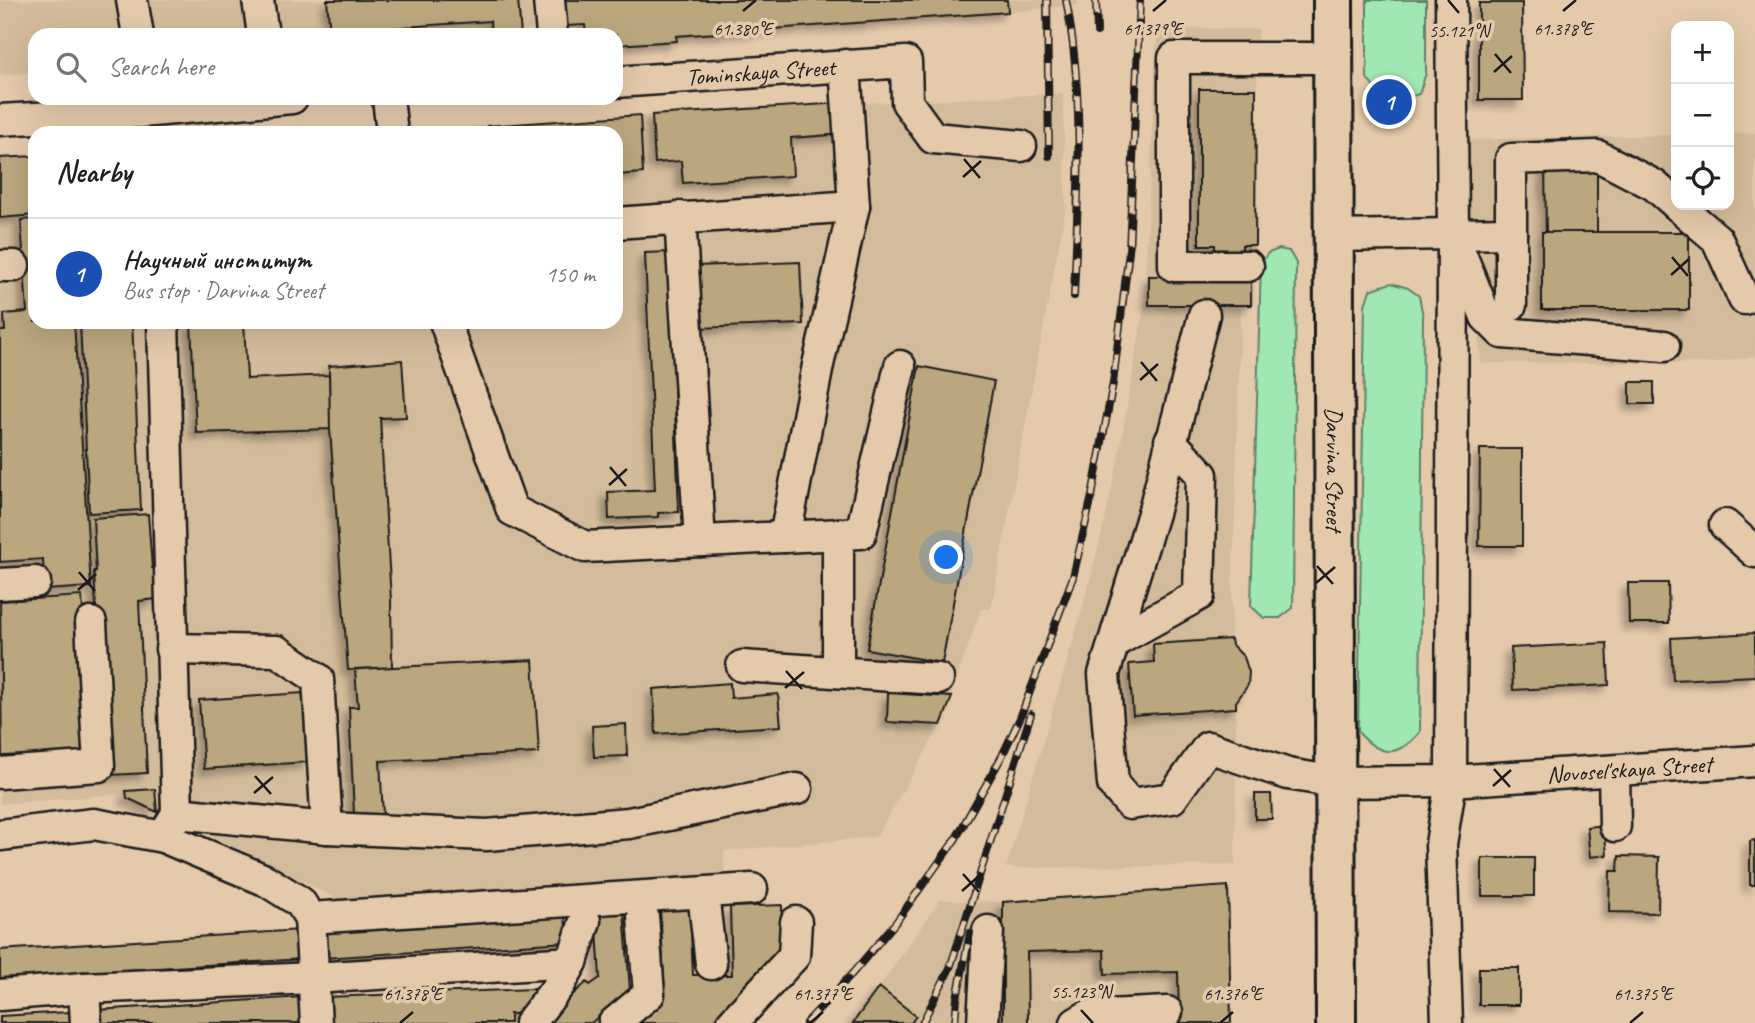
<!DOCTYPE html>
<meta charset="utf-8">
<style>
:root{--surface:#fff;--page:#f2f2f2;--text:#202124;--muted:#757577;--line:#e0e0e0;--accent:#d1495b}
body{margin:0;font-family:Caveat,sans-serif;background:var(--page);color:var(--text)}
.controls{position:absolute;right:21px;top:21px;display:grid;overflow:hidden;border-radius:14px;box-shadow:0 7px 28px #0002}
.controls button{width:63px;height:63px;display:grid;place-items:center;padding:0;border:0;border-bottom:2px solid var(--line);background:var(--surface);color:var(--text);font:35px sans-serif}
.you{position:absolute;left:947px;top:558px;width:24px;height:24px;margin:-18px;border:5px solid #fff;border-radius:50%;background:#1a73e8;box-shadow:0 0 0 10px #1a73e833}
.badge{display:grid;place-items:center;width:46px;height:46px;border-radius:50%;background:var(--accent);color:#fff;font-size:23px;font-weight:700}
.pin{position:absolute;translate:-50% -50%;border:4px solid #fff;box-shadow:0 2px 7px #0006}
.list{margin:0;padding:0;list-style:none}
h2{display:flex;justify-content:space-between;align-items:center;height:91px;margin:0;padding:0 28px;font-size:30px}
h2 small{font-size:23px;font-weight:400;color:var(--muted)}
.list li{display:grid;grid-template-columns:46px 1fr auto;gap:21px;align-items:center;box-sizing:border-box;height:112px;padding:0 28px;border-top:2px solid var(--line)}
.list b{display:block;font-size:26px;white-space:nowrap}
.list p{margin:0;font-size:23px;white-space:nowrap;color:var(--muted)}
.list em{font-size:23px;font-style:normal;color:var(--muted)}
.icon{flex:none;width:38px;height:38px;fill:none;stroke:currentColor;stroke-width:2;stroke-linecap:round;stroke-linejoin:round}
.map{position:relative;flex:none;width:1755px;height:1023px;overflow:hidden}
.search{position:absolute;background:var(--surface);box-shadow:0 7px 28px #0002;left:28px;top:28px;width:595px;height:77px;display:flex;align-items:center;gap:18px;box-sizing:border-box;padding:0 24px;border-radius:21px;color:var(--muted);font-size:26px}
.panel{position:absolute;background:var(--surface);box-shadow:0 7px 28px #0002;left:28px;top:126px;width:595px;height:203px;border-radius:21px}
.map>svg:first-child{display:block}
</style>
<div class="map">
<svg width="1755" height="1023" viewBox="0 0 1755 1023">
<defs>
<filter id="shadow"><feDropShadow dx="-6" dy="6" stdDeviation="3.5" flood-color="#0004"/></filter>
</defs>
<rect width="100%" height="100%" fill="#e4c9ab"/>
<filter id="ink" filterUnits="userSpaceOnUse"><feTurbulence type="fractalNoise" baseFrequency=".0143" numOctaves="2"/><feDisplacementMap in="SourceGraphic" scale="14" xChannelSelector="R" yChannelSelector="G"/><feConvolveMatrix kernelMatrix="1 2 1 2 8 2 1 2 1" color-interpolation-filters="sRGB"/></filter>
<g filter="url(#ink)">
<path fill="#d3bc9b" d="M 0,0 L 1077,0 L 1078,5 L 1008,12 L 677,36 L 677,41 L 616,35 L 585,25 L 467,35 L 35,35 L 35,72 L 0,75 Z
M 1157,28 L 1258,29 L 1254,307 L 1241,308 L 1231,639 L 1232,645 L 1244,657 L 1249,673 L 1246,689 L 1236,702 L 1235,865 L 1006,868 L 1082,610 L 1102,533 L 1118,459 L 1144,307 Z
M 1063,93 L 1066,206 L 991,609 L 981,609 L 941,725 L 876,837 L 724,851 L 724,873 L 340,900 L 173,818 L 127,798 L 122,794 L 0,804 L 0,158 L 35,156 L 35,322 L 616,322 L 616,133 L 375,133 L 842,103 L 907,102 Z
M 1755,133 L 1755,356 L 1714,363 L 1481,363 L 1463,140 L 1676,135 L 1676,205 L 1729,205 L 1729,134 Z
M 1228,886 L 1231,1023 L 854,1023 L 940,900 L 1003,902 Z"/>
<path fill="#a1e7b4" stroke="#5e8268" stroke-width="2" d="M 1367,0 L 1426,0 L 1426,73 L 1419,94 L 1398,100 L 1380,96 L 1367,78 Z
M 1279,249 L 1289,251 L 1296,263 L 1293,608 L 1280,618 L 1264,618 L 1251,606 L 1261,263 L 1268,253 Z
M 1391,283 L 1408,288 L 1419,296 L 1423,316 L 1420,732 C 1398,758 1380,757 1358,732 L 1365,305 L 1370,290 Z"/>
<path fill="#baa77e" stroke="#1c1c1c" stroke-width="2" filter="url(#shadow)" d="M 327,0 L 518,0 L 521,35 L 491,35 L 490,21 L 330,32 Z
M 565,0 L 1007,0 L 1008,12 L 676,36 L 677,41 L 616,45 L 616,35 L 586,35 L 585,25 L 567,26 Z
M 1479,3 L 1522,3 L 1523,100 L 1479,100 Z
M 1199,89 L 1256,89 L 1255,245 L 1242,245 L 1242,256 L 1215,256 L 1215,245 L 1199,245 Z
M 1382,97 L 1392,97 L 1392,109 L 1382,109 Z
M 842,103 L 844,134 L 791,138 L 793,176 L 683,183 L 681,161 L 655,163 L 652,115 Z
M 640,115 L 643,173 L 616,175 L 616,133 L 487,133 L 487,126 Z
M 371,130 L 371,133 L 344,133 L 344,132 Z
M 1571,139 L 1572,150 L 1547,152 L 1546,140 Z
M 35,156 L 35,215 L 0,218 L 0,158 Z
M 1597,163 L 1597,232 L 1546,232 L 1545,164 Z
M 35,219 L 35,322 L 74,322 L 91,587 L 45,590 L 43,559 L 0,562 L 0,331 L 5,331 L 4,314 L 27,312 L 21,220 Z
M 1542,232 L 1689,232 L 1689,310 L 1542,310 Z
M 669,252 L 679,512 L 658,513 L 658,517 L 609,519 L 608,492 L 655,490 L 645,253 Z
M 800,262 L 803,324 L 698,328 L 695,266 Z
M 1149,276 L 1251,276 L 1251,305 L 1149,305 Z
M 80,322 L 132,322 L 141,510 L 89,513 Z
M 191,322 L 244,322 L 247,379 L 329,375 L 330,429 L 196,433 Z
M 402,360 L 406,417 L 380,418 L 391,600 L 392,667 L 348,670 L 330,429 L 329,366 Z
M 919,366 L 994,381 L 942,663 L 867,649 Z
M 1630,382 L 1654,382 L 1654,404 L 1630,404 Z
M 1480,449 L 1522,449 L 1522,546 L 1479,546 Z
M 148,514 L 152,568 L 155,567 L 157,599 L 139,601 L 147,773 L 109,775 L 104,748 L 94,571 L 96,571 L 93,518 Z
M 1628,583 L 1668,583 L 1669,623 L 1629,623 Z
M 82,596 L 92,753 L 2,758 L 0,601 Z
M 1755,633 L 1755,676 L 1673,680 L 1671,638 Z
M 1231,639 L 1232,645 L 1244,657 L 1249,672 L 1248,685 L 1236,702 L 1236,708 L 1133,715 L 1129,664 L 1154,662 L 1153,644 Z
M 1607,643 L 1609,685 L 1513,690 L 1511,648 Z
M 533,660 L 539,753 L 380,761 L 383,815 L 354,813 L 349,707 L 358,707 L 355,669 Z
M 730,683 L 731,698 L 778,694 L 781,726 L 656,734 L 653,689 Z
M 303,693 L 308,762 L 204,769 L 199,700 Z
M 888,693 L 952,697 L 941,725 L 887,722 Z
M 626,724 L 627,756 L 594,757 L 592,726 Z
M 155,789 L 157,812 L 127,798 L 126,791 Z
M 1255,794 L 1271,794 L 1272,819 L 1255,819 Z
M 1604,825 L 1607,855 L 1590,857 L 1587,827 Z
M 1755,840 L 1755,885 L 1750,885 L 1750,841 Z
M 1619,856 L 1659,857 L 1658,913 L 1609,912 L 1610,871 L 1618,871 Z
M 1482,858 L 1534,858 L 1534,896 L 1482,896 Z
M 1228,886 L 1231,1023 L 1179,1023 L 1178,972 L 1105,974 L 1104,950 L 1027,952 L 1028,1023 L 1003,1023 L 1003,902 Z
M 782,905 L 783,962 L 713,1023 L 633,1023 L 665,994 L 660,908 L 690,907 L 693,975 L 732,975 L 730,907 Z
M 624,911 L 630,990 L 591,1023 L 540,1023 L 587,982 L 590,985 L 600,978 L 596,912 Z
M 565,915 L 567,942 L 323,958 L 321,931 Z
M 300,930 L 302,959 L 0,978 L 0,950 Z
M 1479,968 L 1519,968 L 1519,1005 L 1479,1005 Z
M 879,987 L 916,1016 L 911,1023 L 853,1023 Z
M 534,989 L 535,1006 L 524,1014 L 510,1014 L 510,1023 L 327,1023 L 326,997 Z
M 303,997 L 305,1023 L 98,1023 L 97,1010 Z
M 70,1012 L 71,1023 L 0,1023 L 0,1016 Z"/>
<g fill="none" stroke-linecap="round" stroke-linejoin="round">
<defs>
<g id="minor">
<path d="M 132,0 L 138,35"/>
<path d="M 258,0 L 263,35"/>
<path d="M 549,0 L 552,35"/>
<path id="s1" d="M 616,82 L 906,62 L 907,102 L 933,138 L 1021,146"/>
<path d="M 388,98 L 392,133"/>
<path d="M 0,120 L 141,112 L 292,98"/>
<path d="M 1677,205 L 1717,239 L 1744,299"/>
<path d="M 680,217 L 700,541"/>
<path d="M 616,223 L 854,206"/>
<path d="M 1334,236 L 1511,233"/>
<path d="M 1458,247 L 1486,317 L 1502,333 L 1664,346"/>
<path d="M 0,266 L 14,266"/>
<path d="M 1248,266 L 1174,266 L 1174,58 L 1334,58"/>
<path d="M 1511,305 L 1511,159 L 1598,156 L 1654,185 L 1676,204"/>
<path id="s2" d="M 1204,315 L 1154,510 L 1104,674 L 1113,784 L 1130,804 L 1172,798 L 1208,747 L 1288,774 L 1336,782 L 1451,781 L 1755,761"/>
<path d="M 163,322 L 177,813 L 163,837"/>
<path d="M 445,322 L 512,510 L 585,547 L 861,533 L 900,366"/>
<path d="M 1725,525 L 1755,552"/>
<path d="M 838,534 L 838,672"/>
<path d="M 785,537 L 818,365 L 854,206 L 845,65"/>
<path d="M 0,584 L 35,582"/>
<path d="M 1114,642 L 1199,595 L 1202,475 L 1170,441"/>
<path d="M 171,649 L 277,651 L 318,679 L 327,828"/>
<path d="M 742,666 L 938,679"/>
<path d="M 1614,771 L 1615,826"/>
<path d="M 0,773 L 99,766 L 91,623"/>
<path d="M 177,813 L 327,828 L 487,835 L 629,823 L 797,789"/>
<path d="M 0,835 L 94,824 L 163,837 L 265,880 L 300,902 L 310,918 L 316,1023"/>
<path d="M 703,893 L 711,964"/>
<path d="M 310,918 L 752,889"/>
<path d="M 84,988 L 86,1023"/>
<path d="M 0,995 L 84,988 L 313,978 L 572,962"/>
<path d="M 530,1023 L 560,984 L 572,962 L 585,921"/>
<path d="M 614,1023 L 649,994 L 643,916"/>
<path d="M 732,1023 L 794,956 L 796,922"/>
<path d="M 983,1023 L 988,931"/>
<path d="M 1076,1023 L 1088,1016 L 1167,1012"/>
<path d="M 1447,1023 L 1441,844 L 1451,781 L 1453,233 L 1451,0"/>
</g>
<g id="major">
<path id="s3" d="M 1333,0 L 1336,1023"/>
</g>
</defs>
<use href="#minor" stroke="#1c1c1c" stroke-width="35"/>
<use href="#major" stroke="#1c1c1c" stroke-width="44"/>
<use href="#minor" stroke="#e4c9ab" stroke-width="30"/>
<use href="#major" stroke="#e4c9ab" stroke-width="38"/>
<defs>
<path id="rail" d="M 1047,0 L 1049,156
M 1066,0 C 1085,97 1078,198 1074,296
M 1096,0 L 1097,32
M 806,1023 L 851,975 L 896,922 L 955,840 L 1001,758 L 1020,718 L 1073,577 L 1092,496 L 1113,383 L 1129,251 L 1140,0
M 922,1023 L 950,968 L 1031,714
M 955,1023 L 957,998 L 970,933"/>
</defs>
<use href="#rail" stroke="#1c1c1c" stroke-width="8"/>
<use href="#rail" stroke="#e4c9ab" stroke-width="5" stroke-dasharray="16" stroke-linecap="butt"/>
</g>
</g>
<path fill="none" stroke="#1c1c1c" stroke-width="2.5" d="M 1448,0 L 1459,13M 743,11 L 756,0M 1153,11 L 1166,0M 1563,11 L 1576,0M 1495,54 L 1511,73M 1494,72 L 1512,56M 964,159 L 980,178M 963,177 L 981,161M 1672,257 L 1688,276M 1671,275 L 1689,259M 1141,362 L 1157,381M 1140,380 L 1158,364M 610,467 L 626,486M 609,485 L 627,469M 1317,566 L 1333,584M 79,572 L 95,591M 1316,583 L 1335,567M 78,590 L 96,574M 786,671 L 802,689M 785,688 L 804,672M 1494,769 L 1510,787M 255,776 L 271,794M 1493,786 L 1511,770M 254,793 L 273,777M 963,874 L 979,892M 962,891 L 980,875M 1081,1010 L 1093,1023M 400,1023 L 413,1012M 810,1023 L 823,1012M 1220,1023 L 1233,1012M 1630,1023 L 1643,1012"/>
<g text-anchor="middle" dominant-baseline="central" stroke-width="7" stroke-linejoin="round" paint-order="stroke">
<g font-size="24" fill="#1c1c1c" stroke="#e4c9ab">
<text stroke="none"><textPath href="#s1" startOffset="145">Tominskaya Street</textPath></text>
<text stroke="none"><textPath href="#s3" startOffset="469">Darvina Street</textPath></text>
<text stroke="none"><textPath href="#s2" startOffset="1041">Novosel'skaya Street</textPath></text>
</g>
</g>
<g font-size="18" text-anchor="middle" fill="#1c1c1c" stroke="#e4c9ab" stroke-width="7" stroke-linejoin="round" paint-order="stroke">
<text x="743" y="35">61.380°E</text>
<text x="1153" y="35">61.379°E</text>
<text x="1563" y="35">61.378°E</text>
<text x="1459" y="37">55.121°N</text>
<text x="1081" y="998">55.123°N</text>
<text x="413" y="1000">61.378°E</text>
<text x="823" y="1000">61.377°E</text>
<text x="1233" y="1000">61.376°E</text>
<text x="1643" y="1000">61.375°E</text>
</g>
</svg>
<div class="controls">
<button>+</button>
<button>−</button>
<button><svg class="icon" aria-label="locate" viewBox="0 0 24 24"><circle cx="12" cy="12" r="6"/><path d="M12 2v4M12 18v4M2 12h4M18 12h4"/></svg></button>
</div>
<div class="you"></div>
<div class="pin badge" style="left:1389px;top:102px;background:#1a4fb4">1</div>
<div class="search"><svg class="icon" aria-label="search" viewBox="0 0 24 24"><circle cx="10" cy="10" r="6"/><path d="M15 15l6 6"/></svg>Search here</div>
<section class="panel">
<h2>Nearby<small></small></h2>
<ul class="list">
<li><span class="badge" style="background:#1a4fb4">1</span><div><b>Научный институт</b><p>Bus stop · Darvina Street</p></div><em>150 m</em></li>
</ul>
</section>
</div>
